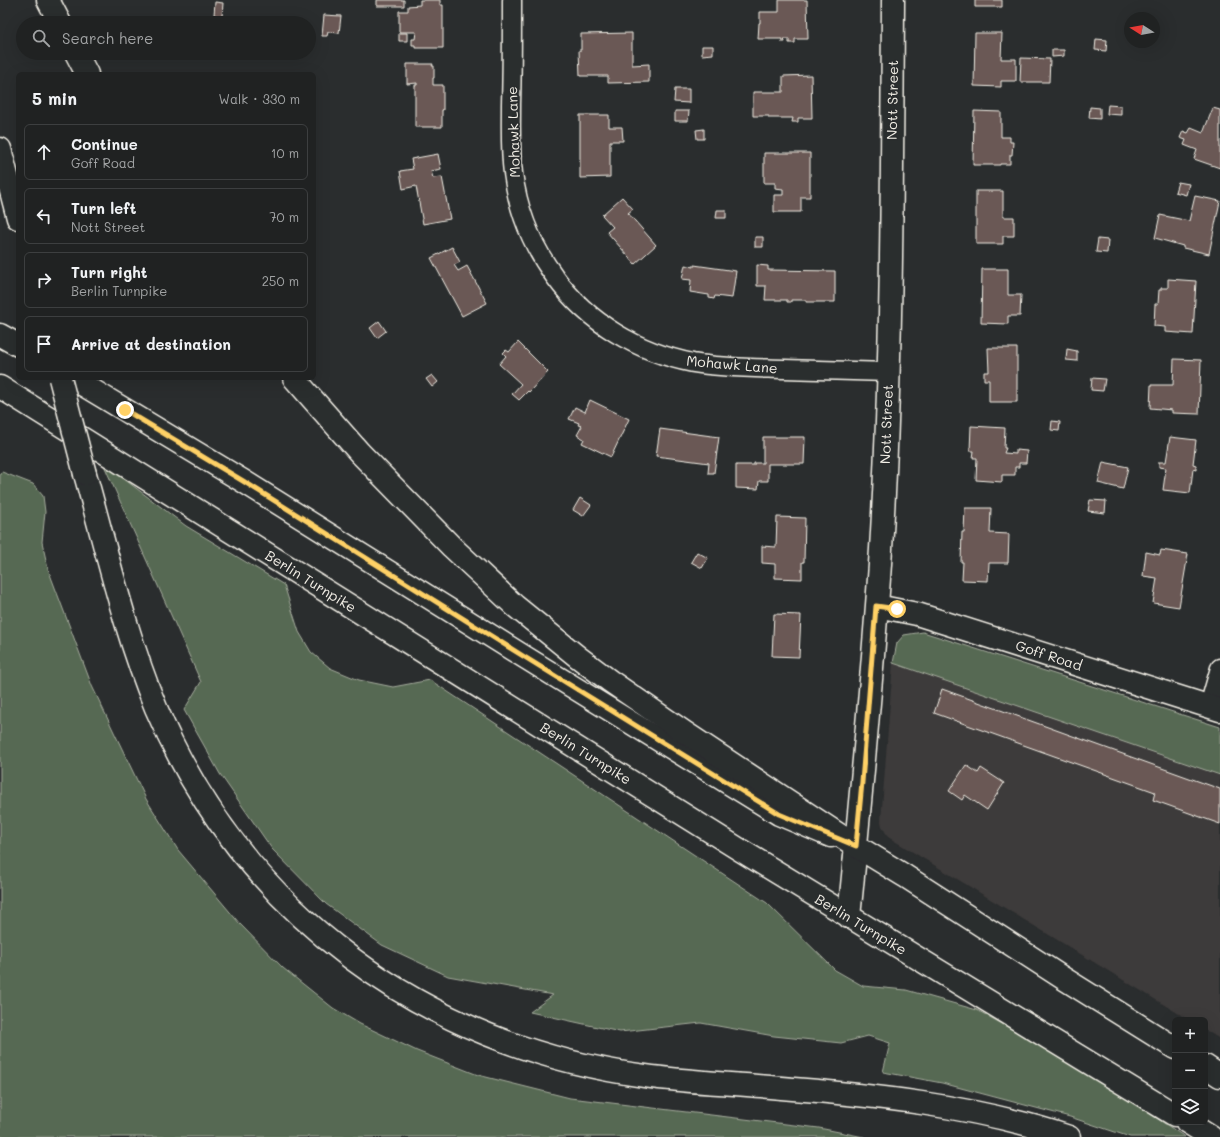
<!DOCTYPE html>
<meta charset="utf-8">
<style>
:root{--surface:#202222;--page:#2d2f2f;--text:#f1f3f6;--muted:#a2a4a5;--line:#3d3f40}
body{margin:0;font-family:Mali,sans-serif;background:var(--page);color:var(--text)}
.controls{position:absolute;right:12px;bottom:12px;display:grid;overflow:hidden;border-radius:6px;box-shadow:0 4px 16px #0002}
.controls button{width:36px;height:36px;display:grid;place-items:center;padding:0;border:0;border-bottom:1px solid var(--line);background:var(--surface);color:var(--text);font:20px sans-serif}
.compass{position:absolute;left:1124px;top:12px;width:36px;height:36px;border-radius:50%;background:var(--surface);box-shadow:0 4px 16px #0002;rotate:281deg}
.stop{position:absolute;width:12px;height:12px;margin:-9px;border:3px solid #ffd166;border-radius:50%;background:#fff}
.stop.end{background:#ffd166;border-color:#fff;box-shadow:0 1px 4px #0008}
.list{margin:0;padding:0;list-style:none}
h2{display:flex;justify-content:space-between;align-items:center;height:52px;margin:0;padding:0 16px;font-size:17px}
h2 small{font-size:13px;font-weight:400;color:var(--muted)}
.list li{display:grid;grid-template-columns:26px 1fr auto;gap:12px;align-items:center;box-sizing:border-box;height:56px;margin:0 8px 8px;padding:0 8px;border:1px solid var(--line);border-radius:6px}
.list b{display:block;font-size:15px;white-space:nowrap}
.list p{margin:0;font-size:13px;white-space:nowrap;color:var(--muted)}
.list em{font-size:13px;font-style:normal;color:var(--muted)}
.icon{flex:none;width:22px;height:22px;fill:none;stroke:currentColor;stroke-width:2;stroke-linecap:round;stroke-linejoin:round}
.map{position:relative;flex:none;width:1220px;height:1137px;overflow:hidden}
.search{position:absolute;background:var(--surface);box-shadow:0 4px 16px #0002;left:16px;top:16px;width:300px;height:44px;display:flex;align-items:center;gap:10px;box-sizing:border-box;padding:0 14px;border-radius:22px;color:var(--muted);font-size:15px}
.panel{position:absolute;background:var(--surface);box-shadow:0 4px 16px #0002;left:16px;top:72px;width:300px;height:308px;border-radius:6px}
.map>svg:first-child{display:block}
</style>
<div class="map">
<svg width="1220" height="1137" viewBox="0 0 1220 1137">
<rect width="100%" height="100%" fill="#2a2d2e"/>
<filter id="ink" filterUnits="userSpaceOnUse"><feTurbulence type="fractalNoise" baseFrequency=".025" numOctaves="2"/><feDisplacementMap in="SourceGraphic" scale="8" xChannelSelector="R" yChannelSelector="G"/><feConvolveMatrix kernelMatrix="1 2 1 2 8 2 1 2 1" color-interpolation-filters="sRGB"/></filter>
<g filter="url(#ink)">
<path fill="#3d3a3a" d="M 893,663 L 1220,775 L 1220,1039 L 1205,1030 L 1205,1020 L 1189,1020 L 888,837 L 882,826 L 881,821 Z"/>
<path fill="#576953" stroke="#a6ad9e" d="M 103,463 L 186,526 L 284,585 L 299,632 L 311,652 L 330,668 L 359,680 L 393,687 L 430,680 L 767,903 L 835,970 L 863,986 L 906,990 L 977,1010 L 1073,1063 L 1185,1137 L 1130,1137 L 1070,1117 L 942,1083 L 883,1072 L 890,1043 L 868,1036 L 841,1043 L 774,1036 L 701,1023 L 620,1032 L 530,1012 L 553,995 L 448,976 L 382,945 L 326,904 L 272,849 L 220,774 L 184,710 L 201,682 Z
M 2,472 L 33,484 L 43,496 L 45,512 L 42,542 L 48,569 L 92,686 L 146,799 L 178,850 L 240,924 L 283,968 L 333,1008 L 360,1024 L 417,1051 L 478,1075 L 570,1098 L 819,1128 L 864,1137 L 0,1137 L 0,473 Z
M 923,632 L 1220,727 L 1220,775 L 893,663 L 897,643 L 904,635 Z"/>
<path fill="#6a5855" stroke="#f4f1e8" d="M 377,0 L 404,0 L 404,6 L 377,6 Z
M 420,0 L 440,0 L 440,5 L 443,5 L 443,48 L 415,48 L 415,45 L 412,45 L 412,39 L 415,39 L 416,32 L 399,32 L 399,11 L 408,11 L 408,6 L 420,5 Z
M 779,0 L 807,0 L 808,39 L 795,39 L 795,43 L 789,43 L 789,39 L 784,39 L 785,42 L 781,42 L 782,39 L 758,39 L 759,23 L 760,23 L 760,12 L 779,12 Z
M 975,0 L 1002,0 L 1002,7 L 975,7 Z
M 215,2 L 223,3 L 222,16 L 214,15 Z
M 324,15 L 341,16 L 339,33 L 328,32 L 327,36 L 322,36 Z
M 399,33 L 407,33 L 407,41 L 399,41 Z
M 632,33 L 632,65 L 649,64 L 649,82 L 608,83 L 608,76 L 580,76 L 579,50 L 581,50 L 581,34 Z
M 975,33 L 1002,33 L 1001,59 L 1016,59 L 1016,81 L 1001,81 L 1001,87 L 974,86 Z
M 1096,39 L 1107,40 L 1106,51 L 1095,50 Z
M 702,46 L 713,46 L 713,54 L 702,55 Z
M 1052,50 L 1064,50 L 1064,56 L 1052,57 Z
M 1021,58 L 1050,59 L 1049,82 L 1020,82 Z
M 407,64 L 433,64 L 432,66 L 434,66 L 434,78 L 433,78 L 433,85 L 443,85 L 443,110 L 442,110 L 442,127 L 415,127 L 415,85 L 417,85 L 417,83 L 407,84 Z
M 811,75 L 812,118 L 798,118 L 798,122 L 792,122 L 793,118 L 769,118 L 769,116 L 753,116 L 753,92 L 783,92 L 783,76 Z
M 675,89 L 689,89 L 689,103 L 674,102 Z
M 1108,105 L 1121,106 L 1121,115 L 1107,114 Z
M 1090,107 L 1100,108 L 1100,119 L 1089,118 Z
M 1213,108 L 1220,110 L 1220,168 L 1194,159 L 1197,150 L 1184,145 L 1186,140 L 1180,138 L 1183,131 L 1188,133 L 1191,128 L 1203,133 Z
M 675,111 L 689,111 L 688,121 L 675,121 Z
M 974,111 L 1001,112 L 1001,137 L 1010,137 L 1010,142 L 1013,142 L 1012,155 L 1010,155 L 1010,164 L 1000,164 L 1000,165 L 973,165 Z
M 580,115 L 609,115 L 609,127 L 622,127 L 623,141 L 610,141 L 610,177 L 580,178 Z
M 704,129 L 704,139 L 697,139 L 696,130 Z
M 764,153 L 810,153 L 810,197 L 801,197 L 801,212 L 774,212 L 774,195 L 783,195 L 783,189 L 775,188 L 775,183 L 764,183 Z
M 438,154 L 441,169 L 431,171 L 433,178 L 442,177 L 450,219 L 423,224 L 416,186 L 403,189 L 400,171 L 413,169 L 411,159 Z
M 1178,182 L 1189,184 L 1186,195 L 1175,192 Z
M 976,191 L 1003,191 L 1003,217 L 1014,217 L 1014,236 L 1003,236 L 1003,244 L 976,244 Z
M 1195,196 L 1220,201 L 1209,254 L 1183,248 L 1183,246 L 1155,238 L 1160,215 L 1189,221 Z
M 622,197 L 633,209 L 628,213 L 656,245 L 635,264 L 607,232 L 613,227 L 602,215 Z
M 717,210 L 726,210 L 726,218 L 716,218 Z
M 755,237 L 763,237 L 763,247 L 755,247 Z
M 1098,239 L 1108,240 L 1107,253 L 1096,252 Z
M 452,247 L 460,262 L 454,265 L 458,271 L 467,266 L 487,303 L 462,316 L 431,258 Z
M 685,265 L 694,267 L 694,265 L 736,271 L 732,298 L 715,296 L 714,299 L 709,298 L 709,295 L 690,292 L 691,280 L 682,279 Z
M 757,265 L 768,266 L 768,270 L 835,271 L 835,302 L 806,302 L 806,300 L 791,300 L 791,302 L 787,302 L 787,300 L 765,300 L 766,286 L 757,286 Z
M 982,269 L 1008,269 L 1008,295 L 1021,295 L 1020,316 L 1008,316 L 1008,324 L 981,323 Z
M 1168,279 L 1196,281 L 1193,334 L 1165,332 L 1165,327 L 1154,326 L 1155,304 L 1158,304 L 1159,290 L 1161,290 L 1161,288 L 1168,288 Z
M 379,321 L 386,331 L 377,338 L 370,328 Z
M 518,342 L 548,372 L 529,392 L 528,391 L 519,400 L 512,394 L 521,384 L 499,364 L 506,356 L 503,353 L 506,350 L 509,352 Z
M 988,348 L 1017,348 L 1017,402 L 989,402 L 989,380 L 984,380 L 984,372 L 989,372 Z
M 1067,349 L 1077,351 L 1077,361 L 1066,360 Z
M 1174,359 L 1201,360 L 1199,414 L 1172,413 L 1172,410 L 1150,408 L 1151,385 L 1173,385 Z
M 432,375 L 438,382 L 432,387 L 426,379 Z
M 1092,378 L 1105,379 L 1103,391 L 1091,390 Z
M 590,400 L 629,419 L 611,457 L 582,443 L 584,439 L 577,435 L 582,426 L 578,425 L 579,423 L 569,419 L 575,407 L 585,412 Z
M 1052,421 L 1060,422 L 1059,431 L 1051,430 Z
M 971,426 L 1005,428 L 1004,448 L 1006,448 L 1004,453 L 1016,454 L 1016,450 L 1027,451 L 1026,463 L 1019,463 L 1019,467 L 1015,467 L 1015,475 L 1002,475 L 1002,482 L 976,480 L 977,458 L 973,458 L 974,451 L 970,451 Z
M 660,429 L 719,437 L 714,473 L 708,473 L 709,463 L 656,456 Z
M 763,437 L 805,437 L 804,464 L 768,464 L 768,481 L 759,481 L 758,489 L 736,488 L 736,465 L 754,465 L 754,463 L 763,463 Z
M 1170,437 L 1196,440 L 1193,464 L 1196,465 L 1196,470 L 1193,469 L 1190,493 L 1163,490 L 1166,468 L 1159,467 L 1159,462 L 1166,462 Z
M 1103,462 L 1128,467 L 1123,489 L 1098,483 Z
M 580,498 L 591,505 L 583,516 L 573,510 Z
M 1090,500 L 1106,501 L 1105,513 L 1088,511 Z
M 965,508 L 991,508 L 990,533 L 1009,534 L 1008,563 L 989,563 L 988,581 L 962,580 L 963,562 L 961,562 L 962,532 L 964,532 Z
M 777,517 L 805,518 L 804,562 L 802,562 L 802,579 L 775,578 L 775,564 L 762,563 L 762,546 L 776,547 Z
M 1161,550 L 1188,554 L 1179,607 L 1153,603 L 1157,578 L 1143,576 L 1146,552 L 1160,555 Z
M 697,552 L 708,558 L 702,568 L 691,562 Z
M 774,614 L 801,615 L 799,657 L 772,656 Z
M 942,689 L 1220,789 L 1220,824 L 1153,800 L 1155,792 L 934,713 Z
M 966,765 L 978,773 L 981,768 L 1004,783 L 987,810 L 965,795 L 962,800 L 949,791 Z"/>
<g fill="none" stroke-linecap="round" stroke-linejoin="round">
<defs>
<path id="street" d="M 512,0 C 512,35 512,70 511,104 C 511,127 510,150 513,173 C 518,211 532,246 555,277 C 588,323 638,352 693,363 C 722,368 754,368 784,369 C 819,370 853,371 888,372
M 1209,706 L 1220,668"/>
<path id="secondary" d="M 0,335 L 18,345
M 72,378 L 243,481 L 523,656 L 779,814 L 831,836
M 0,387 L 737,848 L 1175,1115
M 877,606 L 917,614 L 1220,710
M 849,917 C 861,795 873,672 881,549 C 892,367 892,183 893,0
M 1187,1122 L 1211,1137"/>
<path id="highway" d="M 48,0 L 60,23
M 76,53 L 87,74
M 0,149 L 18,218
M 294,378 L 360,453 L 452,547 L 515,606 L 578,657 L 610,681 L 684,732 L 856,846 L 905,876 L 1063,978 L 1175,1048
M 85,474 C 107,552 125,633 156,708 C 243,913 425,1046 645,1076 C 686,1082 728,1083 770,1087 C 871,1095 973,1105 1069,1137
M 1205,1066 L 1220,1076"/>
</defs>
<use href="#street" stroke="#f4f1e8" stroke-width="21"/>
<use href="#secondary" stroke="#f4f1e8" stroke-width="25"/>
<use href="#highway" stroke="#f4f1e8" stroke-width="25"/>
<use href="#street" stroke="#2a2d2e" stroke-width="18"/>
<use href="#secondary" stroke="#2a2d2e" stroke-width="22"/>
<use href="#highway" stroke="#2a2d2e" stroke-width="22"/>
<defs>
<path id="highway-bridge" d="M 60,378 L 85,474"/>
</defs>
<use href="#highway-bridge" stroke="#f4f1e8" stroke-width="25" stroke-linecap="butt"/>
<use href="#highway-bridge" stroke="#2a2d2e" stroke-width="22"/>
</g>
</g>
<g fill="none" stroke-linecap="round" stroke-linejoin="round" filter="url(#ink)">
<path stroke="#ffd166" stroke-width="5" d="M 125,410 L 243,481 L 523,656 L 779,814 L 856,846 L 862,782 L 876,606 L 897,609"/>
</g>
<g text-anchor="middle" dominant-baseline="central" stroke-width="3" stroke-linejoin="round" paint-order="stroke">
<g font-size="14" fill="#f4f1e8" stroke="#2a2d2e">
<text transform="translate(892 100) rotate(-89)">Nott Street</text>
<text transform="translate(513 132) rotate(-92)">Mohawk Lane</text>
<text transform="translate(732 364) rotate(5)">Mohawk Lane</text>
<text transform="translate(886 424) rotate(-88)">Nott Street</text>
<text transform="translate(311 581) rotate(32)">Berlin Turnpike</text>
<text transform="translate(1049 655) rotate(18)">Goff Road</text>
<text transform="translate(586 753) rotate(32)">Berlin Turnpike</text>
<text transform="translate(861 924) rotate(31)">Berlin Turnpike</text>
</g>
</g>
</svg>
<div class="controls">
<button>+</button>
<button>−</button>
<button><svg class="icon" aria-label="layers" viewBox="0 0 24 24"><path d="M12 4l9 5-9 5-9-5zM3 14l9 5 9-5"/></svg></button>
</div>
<svg class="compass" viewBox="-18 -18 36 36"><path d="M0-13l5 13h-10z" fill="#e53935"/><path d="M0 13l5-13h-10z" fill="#a2a4a5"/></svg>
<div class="stop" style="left:897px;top:609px"></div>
<div class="stop end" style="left:125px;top:410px"></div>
<div class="search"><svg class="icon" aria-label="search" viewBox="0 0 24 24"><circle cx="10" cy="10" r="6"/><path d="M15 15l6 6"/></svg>Search here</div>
<section class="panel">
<h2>5 min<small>Walk · 330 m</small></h2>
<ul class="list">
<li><svg class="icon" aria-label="ahead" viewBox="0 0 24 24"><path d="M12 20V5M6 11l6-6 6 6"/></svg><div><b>Continue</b><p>Goff Road</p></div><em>10 m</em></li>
<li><svg class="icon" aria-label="left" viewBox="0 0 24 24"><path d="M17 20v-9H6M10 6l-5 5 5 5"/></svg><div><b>Turn left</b><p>Nott Street</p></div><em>70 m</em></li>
<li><svg class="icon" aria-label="right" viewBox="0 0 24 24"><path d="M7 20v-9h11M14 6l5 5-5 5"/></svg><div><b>Turn right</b><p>Berlin Turnpike</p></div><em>250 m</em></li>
<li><svg class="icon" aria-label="arrive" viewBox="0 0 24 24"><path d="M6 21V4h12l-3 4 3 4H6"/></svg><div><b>Arrive at destination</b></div></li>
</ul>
</section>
</div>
